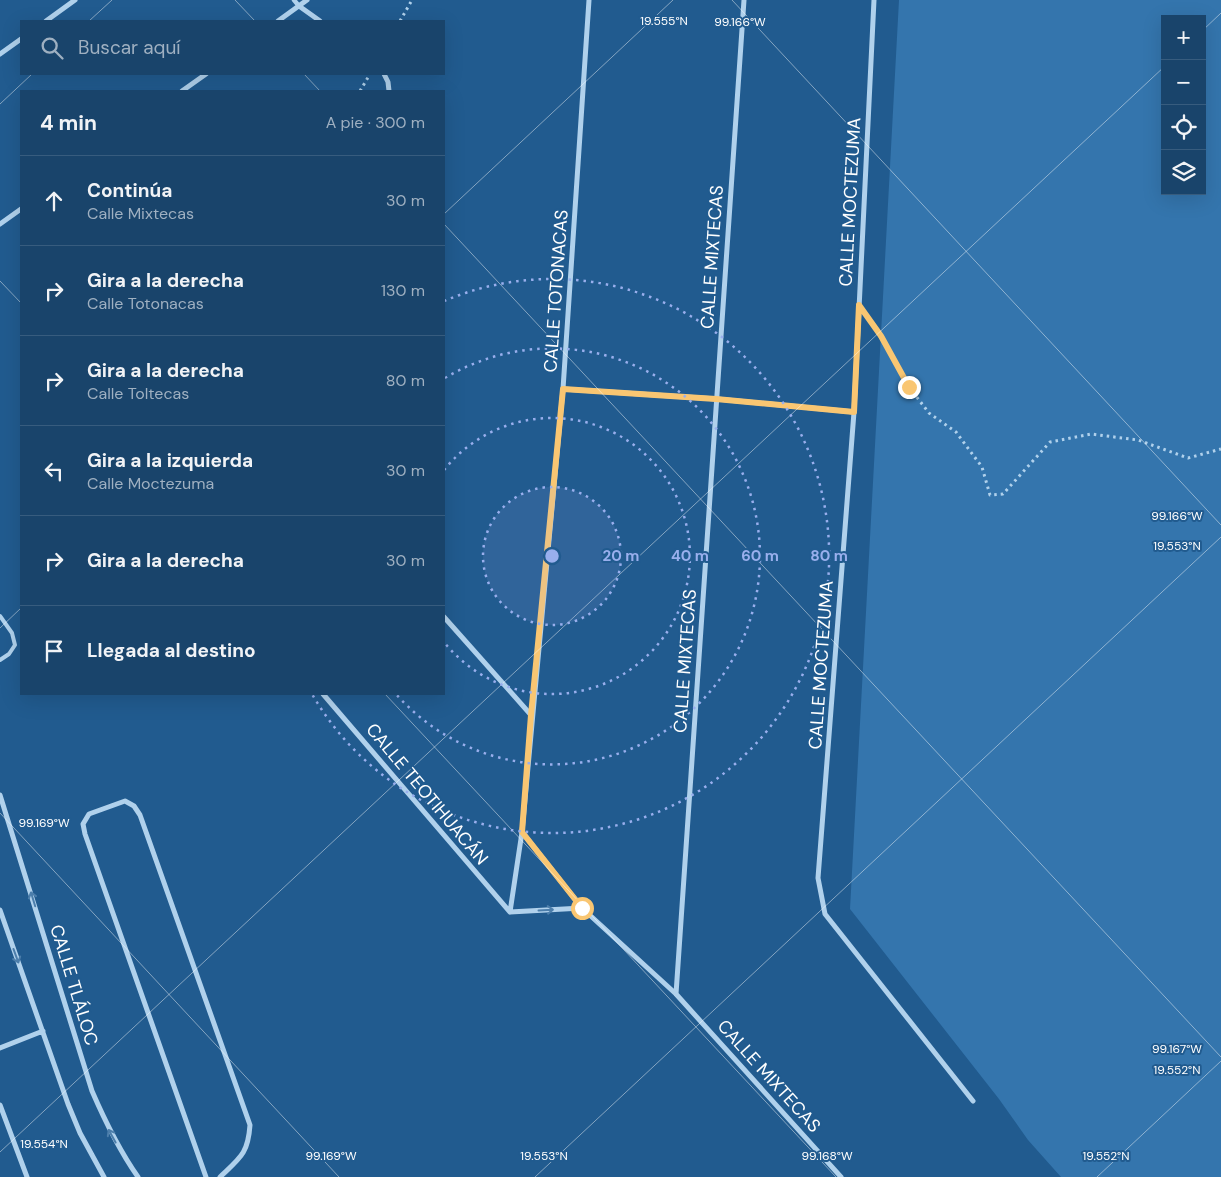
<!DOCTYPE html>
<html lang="es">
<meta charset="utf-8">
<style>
:root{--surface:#19446b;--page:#264e73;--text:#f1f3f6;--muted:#9fb0c1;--line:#375c7e}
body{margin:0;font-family:"DM Sans",sans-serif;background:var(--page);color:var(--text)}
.controls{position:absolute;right:15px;top:15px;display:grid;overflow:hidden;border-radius:0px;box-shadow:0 5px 20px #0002}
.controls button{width:45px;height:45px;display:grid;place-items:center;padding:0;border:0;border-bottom:1px solid var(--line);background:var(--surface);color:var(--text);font:25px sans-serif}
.stop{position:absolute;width:15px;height:15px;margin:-11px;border:4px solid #f9c672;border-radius:50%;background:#fff}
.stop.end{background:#f9c672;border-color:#fff;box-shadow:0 1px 5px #0008}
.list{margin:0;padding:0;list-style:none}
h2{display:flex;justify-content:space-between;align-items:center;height:65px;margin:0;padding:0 20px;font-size:21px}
h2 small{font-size:16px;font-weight:400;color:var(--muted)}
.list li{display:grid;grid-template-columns:32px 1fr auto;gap:15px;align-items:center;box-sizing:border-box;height:90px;padding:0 20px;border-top:1px solid var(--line)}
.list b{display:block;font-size:19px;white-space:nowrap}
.list p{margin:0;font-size:16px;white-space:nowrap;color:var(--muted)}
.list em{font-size:16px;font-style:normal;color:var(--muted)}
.icon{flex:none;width:28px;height:28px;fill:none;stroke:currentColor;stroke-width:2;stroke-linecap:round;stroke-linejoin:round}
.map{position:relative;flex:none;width:1221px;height:1177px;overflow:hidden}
.search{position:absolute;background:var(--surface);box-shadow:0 5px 20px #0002;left:20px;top:20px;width:425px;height:55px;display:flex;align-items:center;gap:12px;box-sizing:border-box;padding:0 18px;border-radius:0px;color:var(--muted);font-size:19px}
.panel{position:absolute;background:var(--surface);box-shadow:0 5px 20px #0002;left:20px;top:90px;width:425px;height:605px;border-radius:0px}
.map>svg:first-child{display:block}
</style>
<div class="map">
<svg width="1221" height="1177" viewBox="0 0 1221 1177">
<rect width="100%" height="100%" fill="#215b8f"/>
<path fill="#3475ad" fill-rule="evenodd" d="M 899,0 L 1221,0 L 1221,1177 L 1061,1177 L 1028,1140 L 999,1099 L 850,909 ZM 1165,19 L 1202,19 L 1202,191 L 1165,191 Z"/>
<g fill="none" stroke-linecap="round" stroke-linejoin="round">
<path stroke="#b0d1ec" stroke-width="3" stroke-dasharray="2.5 4" stroke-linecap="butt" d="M 400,21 L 412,0
M 360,91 L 370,74
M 873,325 L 898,366 L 909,387 L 929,413 L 956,432 L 982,467 L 990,495 L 1003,494 L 1050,442 L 1091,434 L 1138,440 L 1188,458 L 1221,449"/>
<path stroke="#b0d1ec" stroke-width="4" d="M 0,616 L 12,633 L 15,645 L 9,654 L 0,660"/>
<path stroke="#b0d1ec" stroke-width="4.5" d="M 294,0 L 299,6"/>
<path stroke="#b0d1ec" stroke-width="5" d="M 874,0 L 854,412 L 818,878 L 825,914 L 973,1101
M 299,6 L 320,21
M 46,21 L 75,0
M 278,21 L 307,0
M 0,54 L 21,39
M 384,74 L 388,82 L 389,91
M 182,91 L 206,74
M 0,224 L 21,209
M 563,389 L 717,399 L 854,412
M 444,617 L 531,715
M 323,694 L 510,912
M 0,795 L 92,1091 C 105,1121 119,1150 138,1177
M 522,832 L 582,908 L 676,994 L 841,1177
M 0,910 L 68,1104 L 80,1133 L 104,1177
M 510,912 L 522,832 L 563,389 L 589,0
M 510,912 L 582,908
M 676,994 L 744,0
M 0,1048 L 43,1031
M 0,1105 L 27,1177
M 206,1177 L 85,834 L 83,824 L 89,814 L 125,801 L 134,806 L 140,815 L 250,1125 C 248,1154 240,1158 220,1177"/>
</g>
<defs><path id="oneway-shaft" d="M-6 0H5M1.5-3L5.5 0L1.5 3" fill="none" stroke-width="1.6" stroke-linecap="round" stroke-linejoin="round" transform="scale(1.25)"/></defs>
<g stroke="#4c7eab">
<use href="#oneway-shaft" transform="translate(33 899) rotate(-107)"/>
<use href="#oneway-shaft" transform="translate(546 910) rotate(-3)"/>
<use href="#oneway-shaft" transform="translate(16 956) rotate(70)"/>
<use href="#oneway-shaft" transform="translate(112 1136) rotate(-119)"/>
</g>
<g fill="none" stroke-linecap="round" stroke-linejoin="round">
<path stroke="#f9c672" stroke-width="6" d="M 582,908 L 522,832 L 531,715 L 563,389 L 716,399 L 854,412 L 859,305 L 881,336 L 909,387"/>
</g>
<path fill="none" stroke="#fff" stroke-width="1" stroke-opacity="0.45" d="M 235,0 L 255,21M 732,0 L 1221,525M 89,21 L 112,0M 1202,31 L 1221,13M 304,74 L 320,91M 0,104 L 32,74M 444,214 L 673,0M 444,224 L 1221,1057M 0,281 L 21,303M 0,628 L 21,608M 385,694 L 836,1177M 0,813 L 339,1177M 0,1152 L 1165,66M 535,1177 L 1221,537M 1097,1177 L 1221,1061"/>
<circle cx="552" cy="556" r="69" fill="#99afed" fill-opacity=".12"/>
<g fill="none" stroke="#99afed" stroke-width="2.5" stroke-dasharray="2.5 5">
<circle cx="552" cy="556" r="69"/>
<path d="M444 470A138 138 0 1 1 444 642"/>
<path d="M445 378A208 208 0 1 1 396 694"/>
<path d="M444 301A277 277 0 1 1 312 694"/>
</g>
<g text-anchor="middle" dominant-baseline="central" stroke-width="4" stroke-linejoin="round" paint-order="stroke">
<g font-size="18" fill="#fff" stroke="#215b8f">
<text transform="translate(850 202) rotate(-87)">CALLE MOCTEZUMA</text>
<text transform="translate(712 257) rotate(-86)">CALLE MIXTECAS</text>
<text transform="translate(556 291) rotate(-86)">CALLE TOTONACAS</text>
<text transform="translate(685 661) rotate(-86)">CALLE MIXTECAS</text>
<text transform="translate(821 665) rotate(-86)">CALLE MOCTEZUMA</text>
<text transform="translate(427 794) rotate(50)">CALLE TEOTIHUACÁN</text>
<text transform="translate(74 985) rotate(73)">CALLE TLÁLOC</text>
<text transform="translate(769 1076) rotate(48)">CALLE MIXTECAS</text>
</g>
</g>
<g font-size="12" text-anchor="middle" fill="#fff" stroke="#215b8f" stroke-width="4" stroke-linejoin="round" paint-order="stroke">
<text x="664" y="25">19.555°N</text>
<text x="740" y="26">99.166°W</text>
<text x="1177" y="520">99.166°W</text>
<text x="1177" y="550">19.553°N</text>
<text x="44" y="827">99.169°W</text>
<text x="1177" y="1053">99.167°W</text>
<text x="1177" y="1074">19.552°N</text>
<text x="44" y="1148">19.554°N</text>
<text x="331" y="1160">99.169°W</text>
<text x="827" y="1160">99.168°W</text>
<text x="544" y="1160">19.553°N</text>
<text x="1106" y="1160">19.552°N</text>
</g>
<circle cx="552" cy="556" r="8" fill="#99afed" stroke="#215b8f" stroke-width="2.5"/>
<g font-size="15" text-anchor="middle" font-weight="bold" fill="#99afed" stroke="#215b8f" stroke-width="4" stroke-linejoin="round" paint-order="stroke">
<text x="621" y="561">20 m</text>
<text x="690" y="561">40 m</text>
<text x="760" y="561">60 m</text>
<text x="829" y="561">80 m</text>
</g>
</svg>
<div class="controls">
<button>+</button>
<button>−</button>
<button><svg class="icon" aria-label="locate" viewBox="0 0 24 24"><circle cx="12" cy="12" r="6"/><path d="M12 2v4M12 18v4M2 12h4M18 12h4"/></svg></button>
<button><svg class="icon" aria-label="layers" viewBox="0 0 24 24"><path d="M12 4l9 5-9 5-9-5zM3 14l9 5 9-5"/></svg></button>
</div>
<div class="stop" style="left:582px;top:908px"></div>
<div class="stop end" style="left:909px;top:387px"></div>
<div class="search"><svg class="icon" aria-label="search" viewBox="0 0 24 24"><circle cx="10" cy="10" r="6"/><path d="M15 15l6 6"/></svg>Buscar aquí</div>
<section class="panel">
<h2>4 min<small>A pie · 300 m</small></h2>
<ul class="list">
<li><svg class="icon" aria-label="ahead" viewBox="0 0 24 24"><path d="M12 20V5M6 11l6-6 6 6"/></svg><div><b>Continúa</b><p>Calle Mixtecas</p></div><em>30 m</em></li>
<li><svg class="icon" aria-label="right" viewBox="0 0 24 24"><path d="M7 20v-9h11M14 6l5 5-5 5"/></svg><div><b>Gira a la derecha</b><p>Calle Totonacas</p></div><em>130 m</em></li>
<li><svg class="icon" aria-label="right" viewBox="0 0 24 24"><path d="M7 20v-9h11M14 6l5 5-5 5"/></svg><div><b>Gira a la derecha</b><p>Calle Toltecas</p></div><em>80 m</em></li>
<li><svg class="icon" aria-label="left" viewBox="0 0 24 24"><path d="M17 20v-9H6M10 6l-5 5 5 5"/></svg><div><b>Gira a la izquierda</b><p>Calle Moctezuma</p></div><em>30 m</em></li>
<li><svg class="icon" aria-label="right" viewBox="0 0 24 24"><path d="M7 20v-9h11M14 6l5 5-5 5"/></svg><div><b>Gira a la derecha</b></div><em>30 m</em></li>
<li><svg class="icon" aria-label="arrive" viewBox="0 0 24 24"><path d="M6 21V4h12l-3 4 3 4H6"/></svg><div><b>Llegada al destino</b></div></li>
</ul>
</section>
</div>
